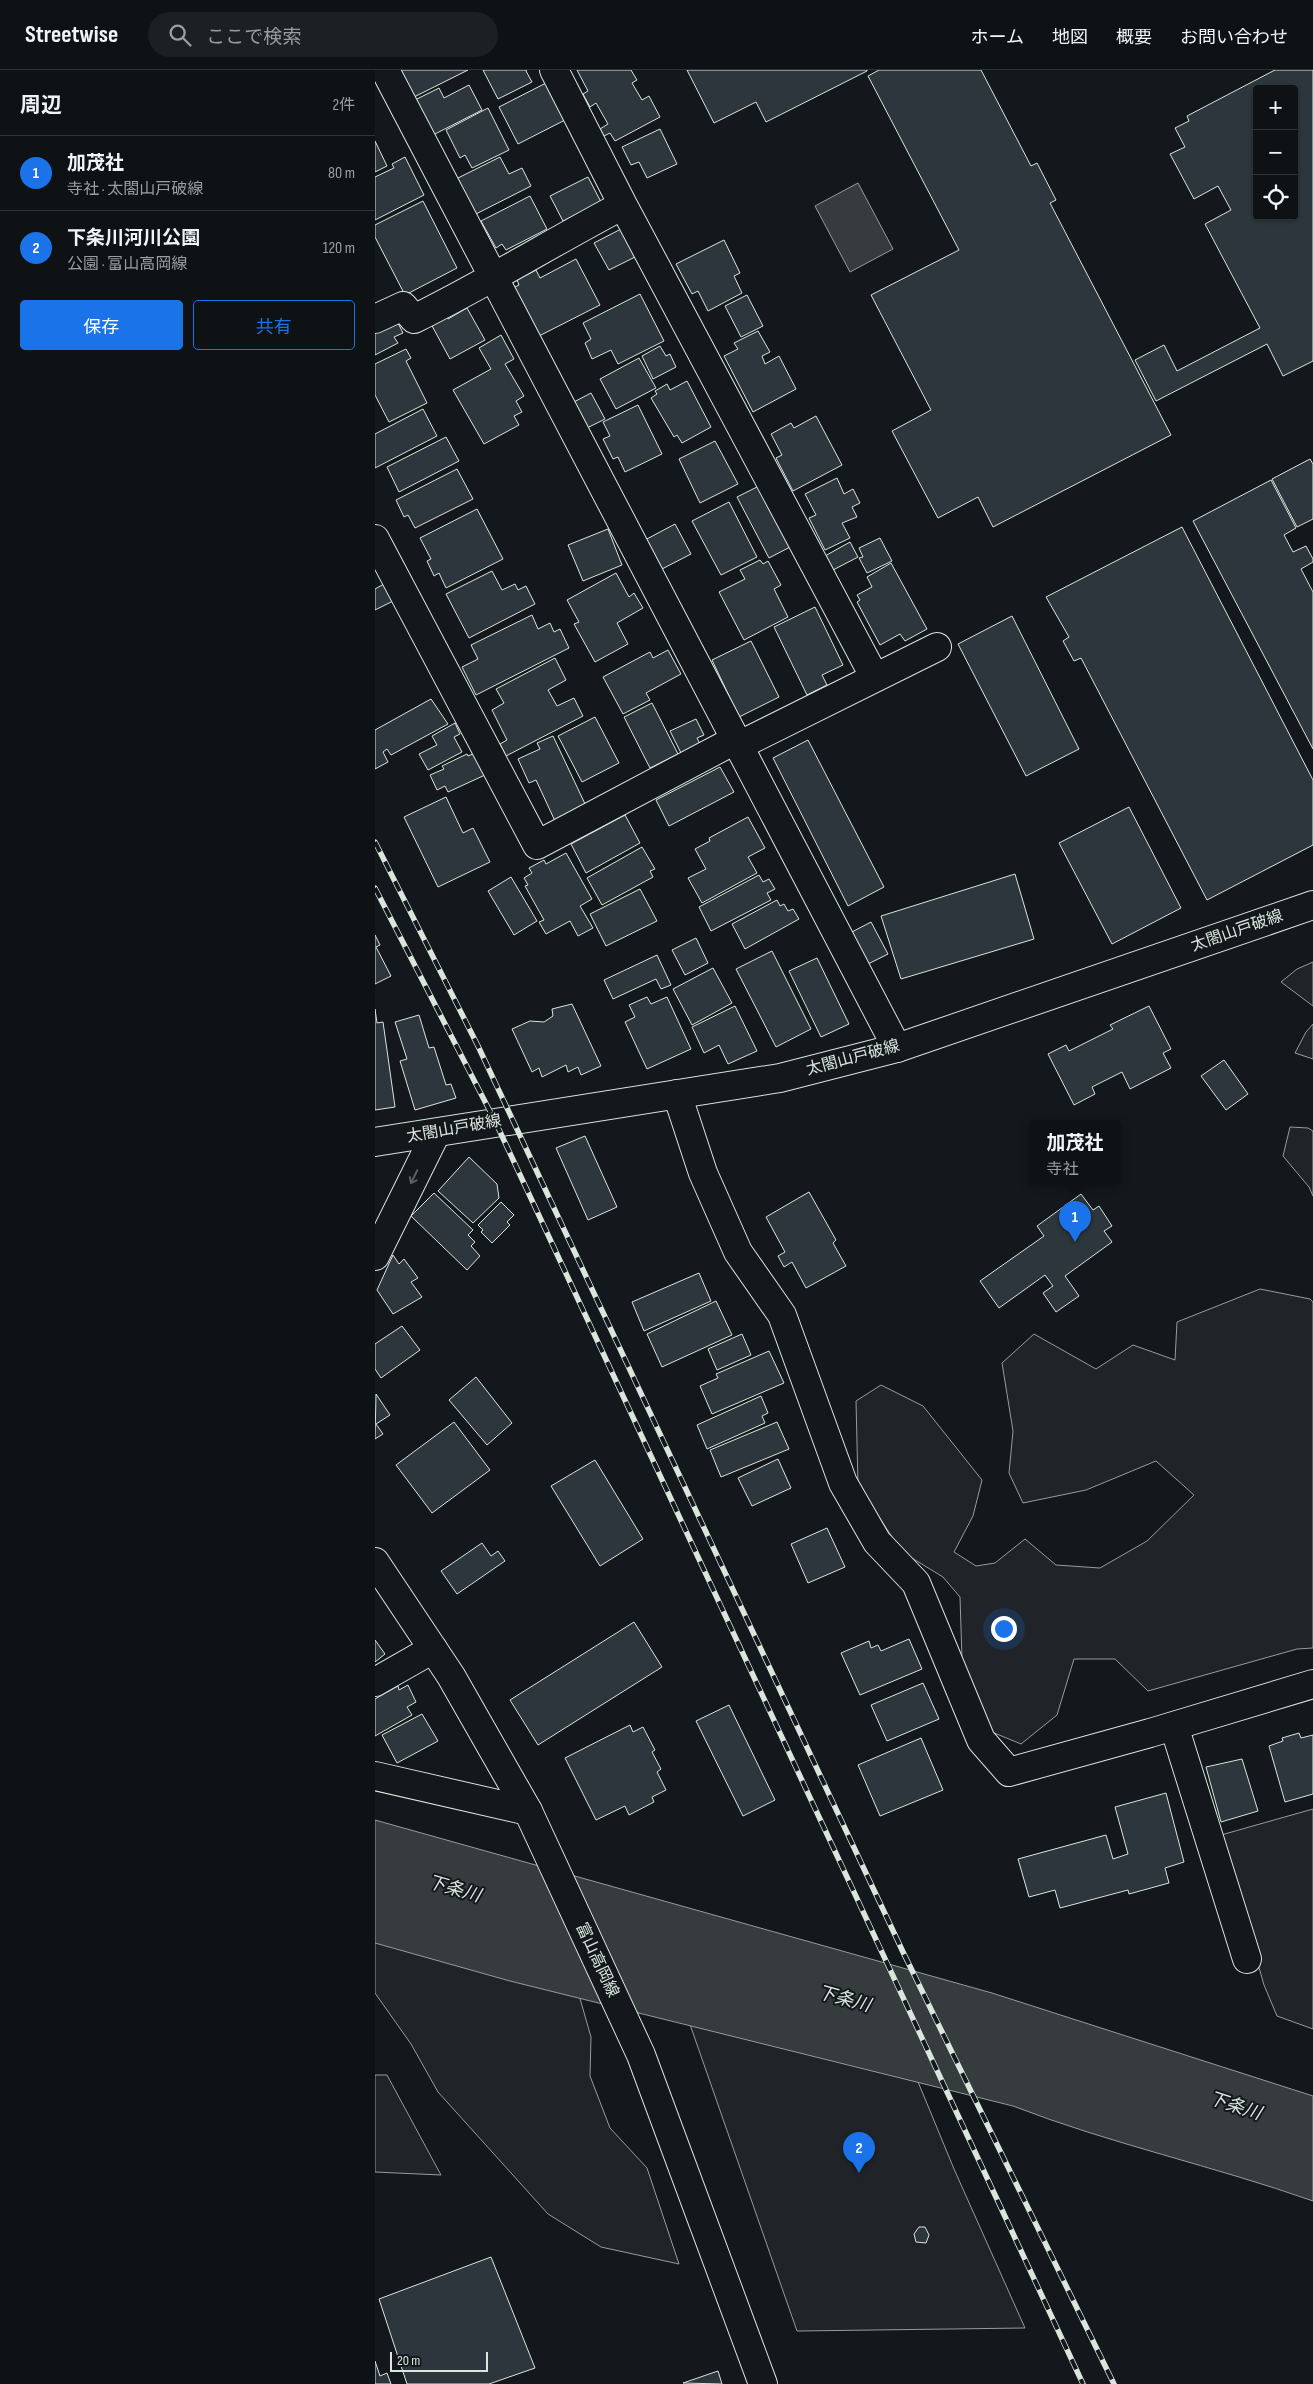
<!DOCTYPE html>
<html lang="ja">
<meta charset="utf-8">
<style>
:root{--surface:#0f1215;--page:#1d2022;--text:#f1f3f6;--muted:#9b9ea0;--line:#2f3234;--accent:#1a73e8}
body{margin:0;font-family:"Sofia Sans Condensed","Noto Sans JP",sans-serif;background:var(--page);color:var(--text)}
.controls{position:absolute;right:15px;top:15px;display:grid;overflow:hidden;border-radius:5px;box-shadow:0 1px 4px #0004}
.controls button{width:45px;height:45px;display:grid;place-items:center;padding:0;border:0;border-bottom:1px solid var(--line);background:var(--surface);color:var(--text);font:25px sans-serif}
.scale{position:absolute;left:15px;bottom:12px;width:98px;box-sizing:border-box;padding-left:5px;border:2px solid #d8e6dc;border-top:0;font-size:14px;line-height:18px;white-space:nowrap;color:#d8e6dc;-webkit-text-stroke:4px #14181c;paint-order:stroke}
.you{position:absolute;left:628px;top:1558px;width:18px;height:18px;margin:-12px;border:4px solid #fff;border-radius:50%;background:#1a73e8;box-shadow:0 0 0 8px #1a73e833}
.badge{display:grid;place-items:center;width:32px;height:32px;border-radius:50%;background:var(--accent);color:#fff;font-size:16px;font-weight:700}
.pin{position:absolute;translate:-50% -41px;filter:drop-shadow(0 1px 2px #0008)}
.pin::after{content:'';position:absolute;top:26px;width:18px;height:15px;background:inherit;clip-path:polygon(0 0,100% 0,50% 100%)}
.popup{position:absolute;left:654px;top:1050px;width:92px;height:65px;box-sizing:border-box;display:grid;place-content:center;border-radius:5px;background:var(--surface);filter:drop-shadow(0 1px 4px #0005);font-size:16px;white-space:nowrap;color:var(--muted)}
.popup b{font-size:19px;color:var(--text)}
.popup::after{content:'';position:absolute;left:50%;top:100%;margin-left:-10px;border:10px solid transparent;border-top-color:var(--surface)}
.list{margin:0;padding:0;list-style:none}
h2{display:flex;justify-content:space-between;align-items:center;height:65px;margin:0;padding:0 20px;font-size:21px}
h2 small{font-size:16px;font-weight:400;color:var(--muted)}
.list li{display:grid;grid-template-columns:32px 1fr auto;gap:15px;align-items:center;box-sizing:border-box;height:75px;padding:0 20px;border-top:1px solid var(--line)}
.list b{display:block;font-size:19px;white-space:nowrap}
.list p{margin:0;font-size:16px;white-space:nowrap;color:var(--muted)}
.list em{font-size:16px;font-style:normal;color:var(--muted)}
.actions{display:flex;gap:10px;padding:15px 20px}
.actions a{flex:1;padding:11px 0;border:1px solid var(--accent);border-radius:5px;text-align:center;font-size:18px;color:var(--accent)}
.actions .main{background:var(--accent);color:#fff}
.icon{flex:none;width:28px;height:28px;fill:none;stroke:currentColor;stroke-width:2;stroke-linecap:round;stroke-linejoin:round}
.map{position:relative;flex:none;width:938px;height:2314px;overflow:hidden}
header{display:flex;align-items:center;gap:30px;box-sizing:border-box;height:70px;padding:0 25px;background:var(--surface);border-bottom:1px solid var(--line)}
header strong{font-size:24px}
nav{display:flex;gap:28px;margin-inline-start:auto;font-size:18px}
.search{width:350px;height:45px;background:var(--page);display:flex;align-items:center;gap:12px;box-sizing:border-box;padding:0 18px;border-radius:28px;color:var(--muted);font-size:19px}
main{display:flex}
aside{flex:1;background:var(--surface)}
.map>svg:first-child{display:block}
</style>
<header>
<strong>Streetwise</strong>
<div class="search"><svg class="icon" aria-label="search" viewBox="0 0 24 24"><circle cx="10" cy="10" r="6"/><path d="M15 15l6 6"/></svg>ここで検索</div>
<nav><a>ホーム</a><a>地図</a><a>概要</a><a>お問い合わせ</a></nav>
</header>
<main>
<aside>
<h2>周辺<small>2件</small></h2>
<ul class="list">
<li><span class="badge">1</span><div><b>加茂社</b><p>寺社 · 太閤山戸破線</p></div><em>80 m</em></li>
<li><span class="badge">2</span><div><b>下条川河川公園</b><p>公園 · 富山高岡線</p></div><em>120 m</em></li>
</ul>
<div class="actions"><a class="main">保存</a><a>共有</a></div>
</aside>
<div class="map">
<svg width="938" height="2314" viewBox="0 0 938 2314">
<rect width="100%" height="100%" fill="#14181c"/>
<path fill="#202428" stroke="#939e99" d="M 938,892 L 938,936 L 906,912 L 922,899 Z
M 938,954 L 938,989 L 920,983 L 931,962 Z
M 915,1057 L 933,1058 L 938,1061 L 938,1126 L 934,1117 L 908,1086 Z
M 885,1219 L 935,1229 L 938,1232 L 938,1578 L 922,1579 L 773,1621 L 740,1589 L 699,1589 L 682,1645 L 646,1674 L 612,1660 L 587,1589 L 585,1527 L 568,1507 L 527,1482 L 483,1415 L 481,1331 L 506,1315 L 548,1336 L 607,1410 L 598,1446 L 579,1482 L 601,1496 L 620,1493 L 650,1469 L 681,1495 L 725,1498 L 772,1471 L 819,1425 L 781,1391 L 711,1420 L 648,1433 L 634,1403 L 638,1361 L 627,1293 L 659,1264 L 721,1299 L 758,1275 L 800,1290 L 802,1252 Z
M 938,1739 L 938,1959 L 902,1946 L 889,1915 L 846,1765 Z
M 0,1868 L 204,1925 L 216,1967 L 215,2006 L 235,2058 L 272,2098 L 304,2194 L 226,2177 L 173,2144 L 63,2022 L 36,1974 L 0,1923 Z
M 304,1923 L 534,1990 L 579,2099 L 650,2258 L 422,2261 Z
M 0,2005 L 12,2005 L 66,2105 L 0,2102 Z"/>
<path fill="#363b3e" stroke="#939e99" d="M 483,113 L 518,179 L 475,202 L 440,136 Z
M 0,1750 L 617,1923 L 938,2026 L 938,2131 C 839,2096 736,2074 638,2036 L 135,1911 L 0,1873 Z"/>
<path fill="#2c363c" stroke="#d8e6dc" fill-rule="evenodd" d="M 23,0 L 93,0 L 37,28 Z
M 108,0 L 152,0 L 151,1 L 157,12 L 123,29 Z
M 202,0 L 256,0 L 262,10 L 257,13 L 267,30 L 274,26 L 285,47 L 240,71 L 235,63 L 229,66 L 225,59 L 233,54 L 221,33 L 215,37 L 208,24 L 213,21 Z
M 312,0 L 492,0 L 492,1 L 391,52 L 381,32 L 339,53 Z
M 504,0 L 606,0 L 656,96 L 662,93 L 681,130 L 675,133 L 796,365 L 618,457 L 603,427 L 563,448 L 517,361 L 556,340 L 496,225 L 584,180 L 493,6 Z
M 900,0 L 938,0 L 938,291 L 908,306 L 892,274 L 781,331 L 760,290 L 789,275 L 802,301 L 885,258 L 830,154 L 856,140 L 843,116 L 819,129 L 795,84 L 810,77 L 800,58 L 814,51 L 812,46 ZM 882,19 L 919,19 L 919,146 L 882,146 Z
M 171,13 L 190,50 L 143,74 L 124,37 Z
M 94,15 L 107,40 L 58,65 L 40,30 L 64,18 L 69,28 Z
M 113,38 L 134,80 L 97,98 L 90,85 L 85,88 L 71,60 Z
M 285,59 L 302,94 L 272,108 L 264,92 L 256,95 L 247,77 Z
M 0,71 L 12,96 L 0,102 Z
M 30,87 L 49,125 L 0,150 L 0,107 L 19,98 L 17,94 Z
M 125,87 L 134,104 L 147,98 L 156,116 L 97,146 L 79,110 Z
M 213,107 L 226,132 L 188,151 L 175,126 Z
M 155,126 L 172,159 L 131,180 L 127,174 L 121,178 L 106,151 Z
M 48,131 L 82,198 L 30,225 L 0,167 L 0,155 Z
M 246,159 L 262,186 L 234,200 L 219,173 Z
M 349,170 L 365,203 L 359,206 L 367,223 L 333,241 L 323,221 L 317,224 L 301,194 Z
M 201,189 L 225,235 L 162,267 L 138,218 L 144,215 L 142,210 L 161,200 L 165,208 Z
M 265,224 L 289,271 L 243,294 L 236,280 L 217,289 L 210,273 L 216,269 L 208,253 Z
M 372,225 L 388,256 L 366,267 L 350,236 Z
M 92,238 L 110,270 L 75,289 L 56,254 L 72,246 L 73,249 Z
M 20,247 L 28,263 L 19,267 L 23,273 L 0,285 L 0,257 Z
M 383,261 L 395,282 L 387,286 L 390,294 L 404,286 L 421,319 L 378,342 L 349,286 L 363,279 L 359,273 Z
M 126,265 L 139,289 L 130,294 L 149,326 L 141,331 L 147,342 L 139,346 L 144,355 L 109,374 L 78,320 L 116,299 L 104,278 Z
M 285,276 L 291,286 L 295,284 L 301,297 L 278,309 L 267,286 Z
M 31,279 L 36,288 L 31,291 L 52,333 L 14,352 L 0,325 L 0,294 Z
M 264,288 L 281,318 L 241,339 L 225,309 Z
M 312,311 L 336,357 L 307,373 L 302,365 L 299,367 L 276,328 L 282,324 L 280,321 L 292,314 L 295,320 Z
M 216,323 L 230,349 L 210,359 L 197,333 Z
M 263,335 L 287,384 L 250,402 L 243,387 L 238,389 L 228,369 L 235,366 L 228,352 Z
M 48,339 L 62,366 L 0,398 L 0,364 Z
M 441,346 L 467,395 L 418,421 L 401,388 L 407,385 L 396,364 L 416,353 L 419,358 Z
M 71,367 L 84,391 L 24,422 L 12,397 Z
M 340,371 L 363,414 L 325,433 L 304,389 Z
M 935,389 L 938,394 L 938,449 L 922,457 L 897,409 Z
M 82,399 L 98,429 L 40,458 L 33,445 L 29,447 L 21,430 Z
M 462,408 L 469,424 L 478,419 L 485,433 L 477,437 L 482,447 L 467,453 L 475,468 L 450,480 L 434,448 L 441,445 L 430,424 Z
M 896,410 L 921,458 L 909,465 L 918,482 L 931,476 L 938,489 L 938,492 L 926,499 L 938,522 L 938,679 L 818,451 Z
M 384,416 L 415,477 L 394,488 L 362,427 Z
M 354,432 L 382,487 L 346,505 L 317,451 Z
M 102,439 L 128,489 L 71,518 L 64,503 L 59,506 L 52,491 L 56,489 L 45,468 Z
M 300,454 L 316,484 L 285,500 L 270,470 Z
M 807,457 L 938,710 L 938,775 L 832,830 L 706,588 L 699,591 L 688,571 L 694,567 L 671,527 Z
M 233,459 L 247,495 L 208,511 L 193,475 Z
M 505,468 L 517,491 L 492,503 L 484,488 L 488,487 L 484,478 Z
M 475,472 L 483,487 L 458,500 L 450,486 Z
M 385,490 L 388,494 L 393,491 L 406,515 L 399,519 L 413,547 L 369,570 L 344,522 L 370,509 L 365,500 Z
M 516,493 L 552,559 L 530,571 L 525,564 L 505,575 L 482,532 L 485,530 L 482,525 L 497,517 L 492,507 Z
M 117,501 L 127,520 L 140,514 L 143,520 L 151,516 L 160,534 L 94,568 L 71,524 Z
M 241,503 L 254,527 L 259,523 L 268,538 L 242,553 L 253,574 L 220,592 L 199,554 L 204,552 L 192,530 Z
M 9,514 L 18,531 L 0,540 L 0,519 Z
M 440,537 L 468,595 L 447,605 L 452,615 L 432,625 L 399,557 Z
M 157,545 L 163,559 L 175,553 L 179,562 L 185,559 L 194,578 L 101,625 L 87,597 L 103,589 L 96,575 Z
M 637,546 L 704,679 L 651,706 L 583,574 Z
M 376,571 L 404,627 L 364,647 L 337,590 Z
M 293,580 L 306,604 L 271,623 L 275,630 L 248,644 L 228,607 L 275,582 L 278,588 Z
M 180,588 L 191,610 L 173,620 L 182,636 L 199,628 L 208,646 L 131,686 L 125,674 L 132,670 L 117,640 L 129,633 L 121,619 Z
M 56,629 L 73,654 L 16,685 L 12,679 L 8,682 L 13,692 L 0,699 L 0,660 Z
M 277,633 L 303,684 L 275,698 L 249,647 Z
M 220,647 L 244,693 L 207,712 L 183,666 Z
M 321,649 L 329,665 L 322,668 L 325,674 L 306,683 L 295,661 Z
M 80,653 L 85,664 L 79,667 L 87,682 L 53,700 L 44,684 L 62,675 L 57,666 Z
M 178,666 L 211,736 L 180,751 L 161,710 L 154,713 L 143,689 L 165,679 L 162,673 Z
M 433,670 L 509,817 L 473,836 L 398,688 Z
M 100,683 L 110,705 L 73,722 L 70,716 L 62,720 L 55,705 L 69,699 L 67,696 L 92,684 L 93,686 Z
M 345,697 L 359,722 L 294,756 L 281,730 Z
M 71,727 L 88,763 L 98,758 L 115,792 L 63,817 L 29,747 Z
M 754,737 L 806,838 L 737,874 L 684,773 Z
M 250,745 L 265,773 L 211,803 L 196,774 Z
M 373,747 L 390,778 L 373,787 L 382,803 L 327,833 L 313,808 L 331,799 L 320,779 L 335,771 L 334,768 Z
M 267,777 L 280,799 L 275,801 L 278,807 L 227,835 L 212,808 Z
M 191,783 L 217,829 L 205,836 L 218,858 L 203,866 L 195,851 L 171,864 L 164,852 L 169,850 L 150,816 L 153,815 L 149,808 L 157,803 L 154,798 L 169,790 L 171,794 Z
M 640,804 L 659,869 L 526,909 L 506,846 Z
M 384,805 L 388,812 L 394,809 L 400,819 L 392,823 L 396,830 L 336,861 L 324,837 Z
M 136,807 L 162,851 L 139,865 L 113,821 Z
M 265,819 L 282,851 L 231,876 L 215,844 Z
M 402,830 L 405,836 L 409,834 L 413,841 L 418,839 L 424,849 L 370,879 L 357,854 Z
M 496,852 L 513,884 L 491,895 L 475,863 Z
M 0,865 L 5,875 L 1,877 L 16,906 L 0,914 Z
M 321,868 L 333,893 L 310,905 L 297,880 Z
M 397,881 L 436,959 L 401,977 L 361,899 Z
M 282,885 L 296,915 L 286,919 L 281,909 L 238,929 L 229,910 Z
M 442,888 L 474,954 L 446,967 L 414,901 Z
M 338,898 L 357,933 L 317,955 L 298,919 Z
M 272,927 L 276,934 L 292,927 L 316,979 L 272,999 L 250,952 L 260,947 L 254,935 Z
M 197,934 L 226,996 L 206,1005 L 203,997 L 193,1002 L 191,995 L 167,1007 L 164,998 L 157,1002 L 137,959 L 155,951 L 169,952 L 178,946 L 177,939 Z
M 360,936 L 382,981 L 353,994 L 344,975 L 329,983 L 317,957 Z
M 774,936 L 796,979 L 788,983 L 796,998 L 755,1019 L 747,1002 L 717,1017 L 720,1024 L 699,1035 L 673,984 L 691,975 L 694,981 L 738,959 L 735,955 Z
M 0,939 L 2,953 L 8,952 L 20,1037 L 0,1040 Z
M 44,945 L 54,978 L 59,977 L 71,1015 L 76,1014 L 81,1028 L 40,1040 L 25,991 L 32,989 L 20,952 Z
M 849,990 L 873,1024 L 851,1040 L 826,1006 Z
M 210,1066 L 242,1137 L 213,1150 L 181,1078 Z
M 94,1087 L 122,1114 L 124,1128 L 98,1153 L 63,1121 Z
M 434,1122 L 461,1170 L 458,1173 L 471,1196 L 431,1218 L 417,1192 L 409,1197 L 403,1186 L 410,1182 L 391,1147 Z
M 59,1123 L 98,1160 L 93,1165 L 100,1172 L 96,1176 L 105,1186 L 92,1200 L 36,1146 Z
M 706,1124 L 718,1140 L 724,1136 L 737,1156 L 729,1161 L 737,1172 L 690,1206 L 704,1226 L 681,1242 L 668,1223 L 678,1216 L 670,1205 L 624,1238 L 605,1211 L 669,1166 L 662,1156 Z
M 126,1132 L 139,1145 L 132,1152 L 135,1155 L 117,1173 L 106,1162 L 108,1160 L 103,1155 Z
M 18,1185 L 24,1194 L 29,1189 L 43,1208 L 36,1212 L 47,1227 L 18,1244 L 2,1220 Z
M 324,1203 L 336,1231 L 269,1261 L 257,1232 Z
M 341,1231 L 357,1265 L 287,1297 L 272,1264 Z
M 27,1256 L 45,1280 L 6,1308 L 0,1299 L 0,1274 Z
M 367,1264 L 376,1285 L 342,1300 L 333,1279 Z
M 394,1281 L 409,1313 L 337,1344 L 325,1316 L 343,1308 L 341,1304 Z
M 101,1307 L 137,1353 L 112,1375 L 74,1330 Z
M 1,1324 L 15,1345 L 1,1354 L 8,1364 L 0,1369 Z
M 386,1326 L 393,1343 L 387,1346 L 390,1353 L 332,1379 L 322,1355 Z
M 79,1352 L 115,1400 L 57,1443 L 21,1395 Z
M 402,1352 L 414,1379 L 346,1407 L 335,1380 Z
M 403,1389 L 416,1418 L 377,1436 L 363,1408 Z
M 220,1390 L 268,1469 L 225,1496 L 176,1416 Z
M 452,1458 L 470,1497 L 433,1513 L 416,1474 Z
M 107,1473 L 116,1486 L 123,1481 L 130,1491 L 82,1524 L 66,1501 Z
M 259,1552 L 287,1597 L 163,1675 L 135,1630 Z
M 534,1569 L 547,1599 L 485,1625 L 466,1583 L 494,1571 L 496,1578 L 503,1575 L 506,1581 Z
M 0,1570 L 10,1584 L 0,1592 Z
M 548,1613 L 564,1649 L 512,1671 L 496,1635 Z
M 33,1615 L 41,1632 L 32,1637 L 37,1645 L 0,1666 L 0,1629 L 23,1616 L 24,1620 Z
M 354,1635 L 400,1730 L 368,1746 L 321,1651 Z
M 47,1644 L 63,1671 L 22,1693 L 7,1665 Z
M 255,1655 L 258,1662 L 268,1657 L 280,1680 L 277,1682 L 286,1699 L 282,1702 L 291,1720 L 277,1727 L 279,1732 L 254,1745 L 250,1736 L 221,1750 L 190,1688 Z
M 924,1663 L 926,1668 L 938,1665 L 938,1724 L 910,1732 L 894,1676 L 908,1671 L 907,1668 Z
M 546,1668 L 568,1720 L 505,1746 L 483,1695 Z
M 867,1689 L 883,1741 L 846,1752 L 831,1697 Z
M 791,1723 L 809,1792 L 790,1798 L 794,1813 L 754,1824 L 753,1820 L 685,1838 L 680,1820 L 654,1827 L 643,1789 L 731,1765 L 738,1789 L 753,1784 L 740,1737 Z
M 544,2157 L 550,2157 L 554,2165 L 551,2173 L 541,2172 L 539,2164 Z
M 116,2187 L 160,2298 L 114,2314 L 32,2314 L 4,2229 Z
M 0,2291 L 5,2306 L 12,2303 L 16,2314 L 0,2314 Z
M 343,2301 L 347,2314 L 308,2313 Z"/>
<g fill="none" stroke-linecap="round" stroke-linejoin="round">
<defs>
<path id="minor" d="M 10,0 L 522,978
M 179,0 L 248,135 L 500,608
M 0,249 L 28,236 L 39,249 C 110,214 178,172 248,135
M 0,469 L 162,775 L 360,670
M 363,676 L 562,577
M 302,1024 L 328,1103 L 363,1182 L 407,1245 L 468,1413 L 502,1472 L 541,1513 L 606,1670 L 634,1702 L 775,1663 L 938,1614
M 0,1186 L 61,1063
M 0,1612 L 58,1579
M 799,1656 L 872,1889
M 0,1706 L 153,1741"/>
<path id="secondary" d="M 0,1072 L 405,1008 L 522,978 L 938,835"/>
<path id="primary" d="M 0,1492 L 76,1606 L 153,1741 L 266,1985 L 388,2314"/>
</defs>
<use href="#minor" stroke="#d8e6dc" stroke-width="30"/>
<use href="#secondary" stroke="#d8e6dc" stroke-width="30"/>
<use href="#primary" stroke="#d8e6dc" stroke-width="30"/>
<use href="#minor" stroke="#14181c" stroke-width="28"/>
<use href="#secondary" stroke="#14181c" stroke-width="28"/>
<use href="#primary" stroke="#14181c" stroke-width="28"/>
<defs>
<path id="rail" d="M 0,772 L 103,976 L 528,1882 L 739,2314
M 0,818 L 120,1051 L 708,2314"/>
</defs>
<use href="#rail" stroke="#d8e6dc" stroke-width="5.5"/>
<use href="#rail" stroke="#14181c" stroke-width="4" stroke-dasharray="11" stroke-linecap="butt"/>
</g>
<defs><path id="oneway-shaft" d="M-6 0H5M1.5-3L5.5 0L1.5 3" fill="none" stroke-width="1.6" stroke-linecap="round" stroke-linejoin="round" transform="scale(1.25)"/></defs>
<use stroke="#59605f" href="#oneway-shaft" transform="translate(39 1107) rotate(116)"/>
<g text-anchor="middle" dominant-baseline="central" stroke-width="4" stroke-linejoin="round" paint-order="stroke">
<g font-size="16" fill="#d8e6dc" stroke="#14181c">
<text transform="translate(862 861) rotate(-19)">太閤山戸破線</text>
<text transform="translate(478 988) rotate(-15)">太閤山戸破線</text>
<text transform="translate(79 1059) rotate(-10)">太閤山戸破線</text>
<text transform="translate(222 1890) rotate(65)">富山高岡線</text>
</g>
<g font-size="18" font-style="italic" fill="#d8e6dc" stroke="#14181c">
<text transform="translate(79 1819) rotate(16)">下条川</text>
<text transform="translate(469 1929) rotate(15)">下条川</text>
<text transform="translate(860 2036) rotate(18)">下条川</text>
</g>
</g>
</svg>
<div class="controls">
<button>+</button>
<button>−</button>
<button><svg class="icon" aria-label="locate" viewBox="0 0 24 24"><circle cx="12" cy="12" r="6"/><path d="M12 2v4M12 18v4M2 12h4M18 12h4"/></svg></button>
</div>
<div class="scale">20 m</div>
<div class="you"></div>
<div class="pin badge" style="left:700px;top:1172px">1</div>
<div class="popup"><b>加茂社</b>寺社</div>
<div class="pin badge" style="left:484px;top:2103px">2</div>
</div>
</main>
